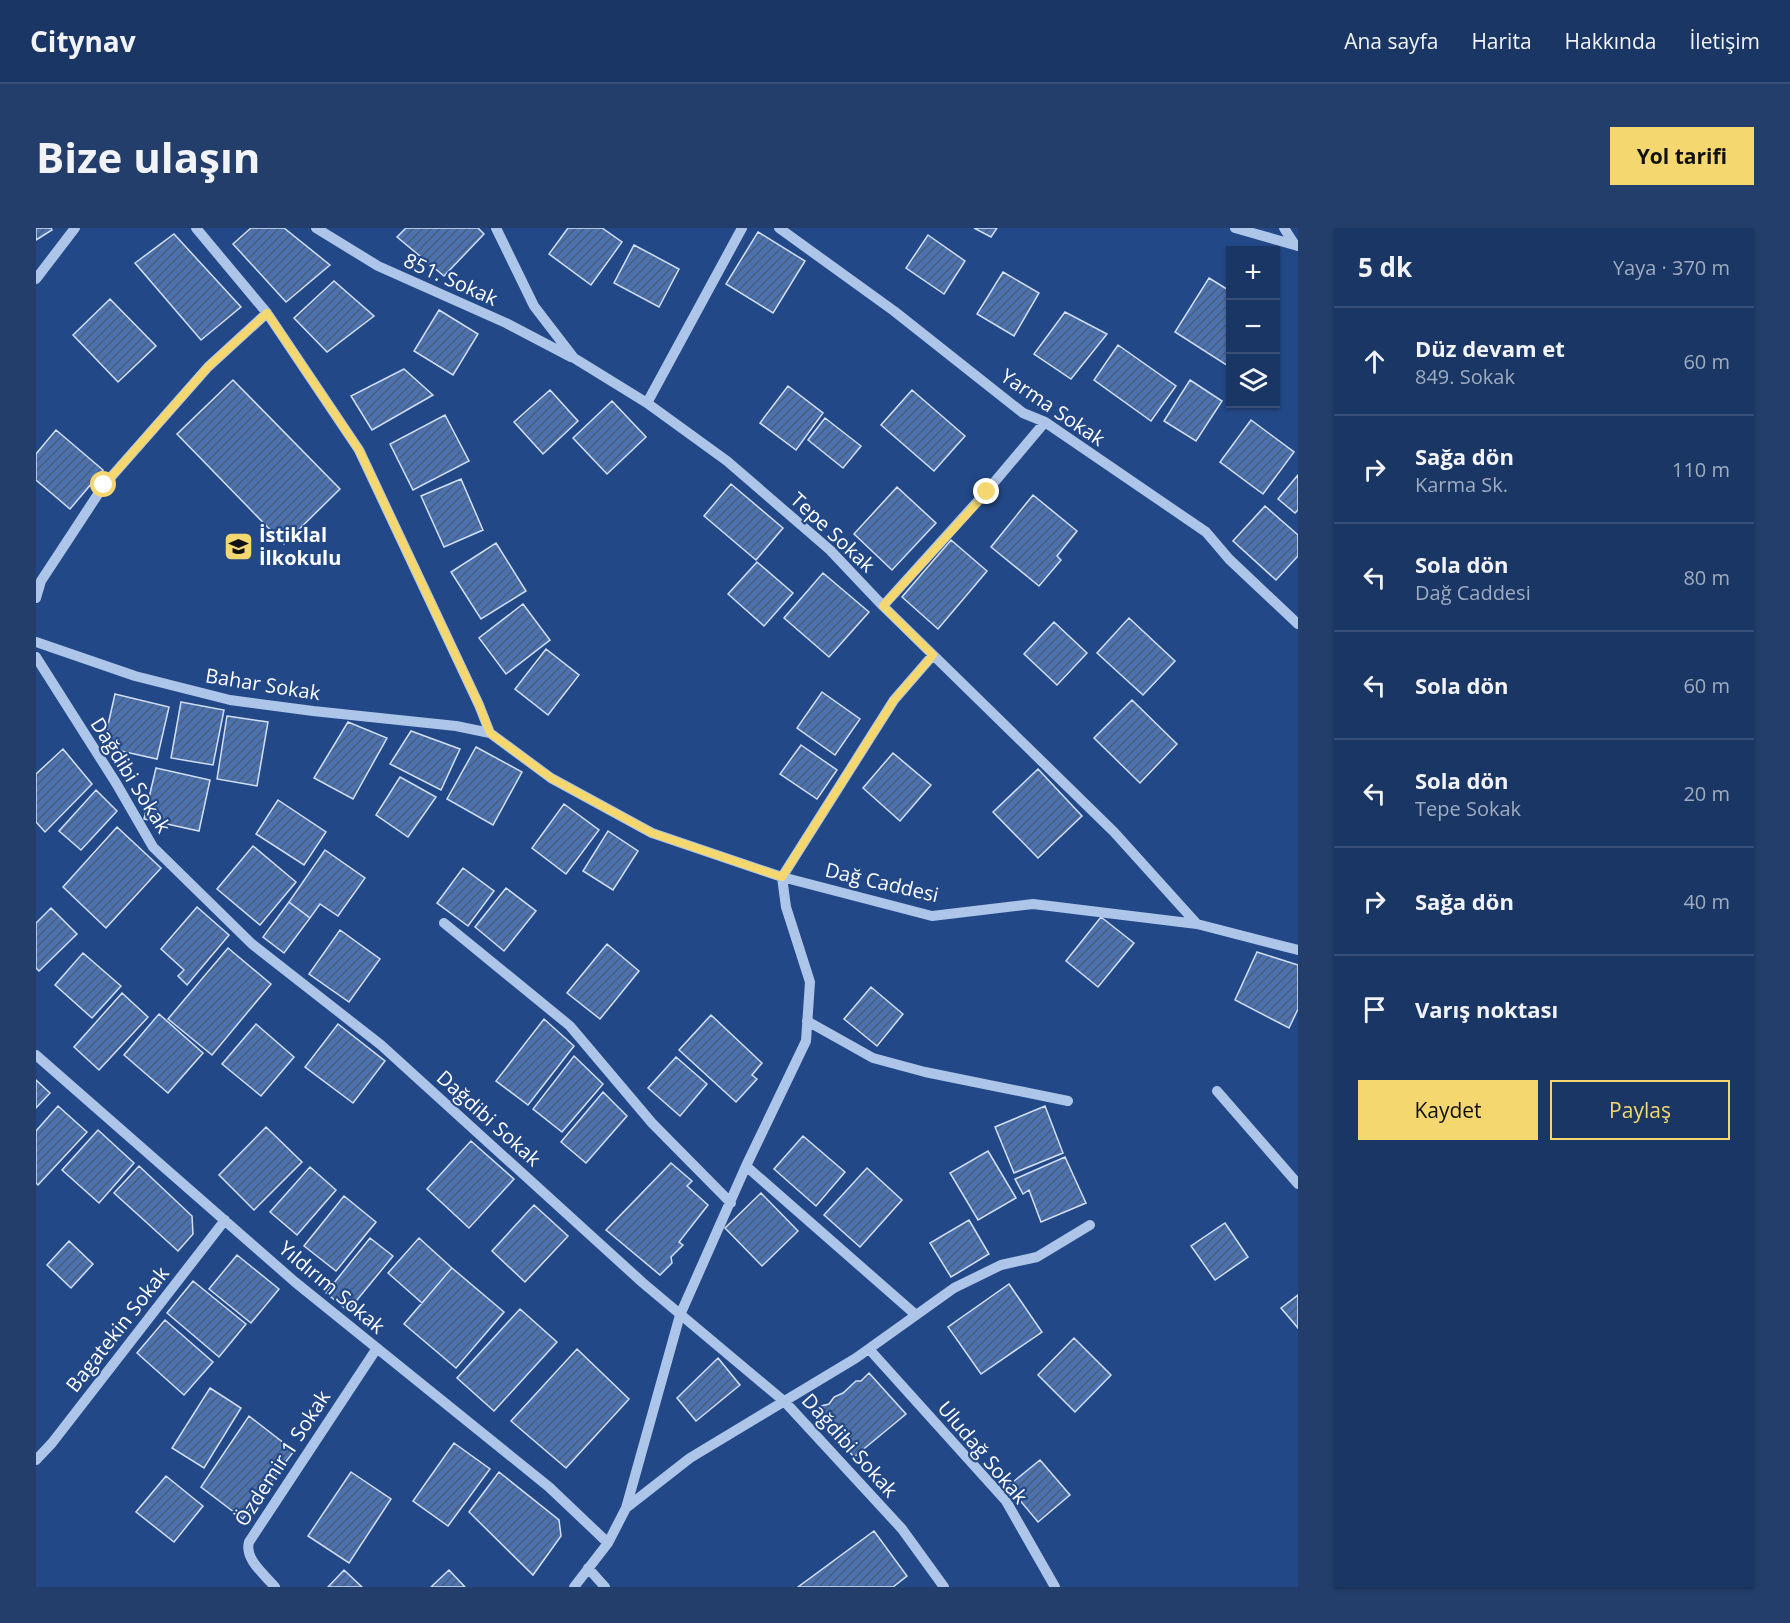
<!DOCTYPE html>
<html lang="tr">
<meta charset="utf-8">
<style>
:root{--surface:#1a3665;--page:#233e6b;--text:#f1f3f6;--muted:#9fabbf;--line:#385079;--accent:#f5d770}
body{margin:0;font-family:"Open Sans",sans-serif;background:var(--page);color:var(--text)}
.controls{position:absolute;right:18px;top:18px;display:grid;overflow:hidden;border-radius:0px;box-shadow:0 2px 4px #0004}
.controls button{width:54px;height:54px;display:grid;place-items:center;padding:0;border:0;border-bottom:2px solid var(--line);background:var(--surface);color:var(--text);font:30px sans-serif}
.stop{position:absolute;width:18px;height:18px;margin:-14px;border:4px solid #f5d770;border-radius:50%;background:#fff}
.stop.end{background:#f5d770;border-color:#fff;box-shadow:0 2px 6px #0008}
.list{margin:0;padding:0;list-style:none}
h2{display:flex;justify-content:space-between;align-items:center;height:78px;margin:0;padding:0 24px;font-size:26px}
h2 small{font-size:20px;font-weight:400;color:var(--muted)}
.list li{display:grid;grid-template-columns:39px 1fr auto;gap:18px;align-items:center;box-sizing:border-box;height:108px;padding:0 24px;border-top:2px solid var(--line)}
.list b{display:block;font-size:22px;white-space:nowrap}
.list p{margin:0;font-size:20px;white-space:nowrap;color:var(--muted)}
.list em{font-size:20px;font-style:normal;color:var(--muted)}
.actions{display:flex;gap:12px;padding:18px 24px}
.actions a{flex:1;padding:14px 0;border:2px solid var(--accent);border-radius:0px;text-align:center;font-size:21px;color:var(--accent)}
.actions .main{background:var(--accent);color:#111}
.icon{flex:none;width:33px;height:33px;fill:none;stroke:currentColor;stroke-width:2;stroke-linecap:round;stroke-linejoin:round}
.map{position:relative;flex:none;width:1262px;height:1359px;overflow:hidden;border-radius:0px}
header{display:flex;align-items:center;gap:36px;box-sizing:border-box;height:84px;padding:0 30px;background:var(--surface);border-bottom:2px solid var(--line)}
header strong{font-size:28px}
nav{display:flex;gap:33px;margin-inline-start:auto;font-size:21px}
.intro{display:flex;align-items:center;justify-content:space-between;box-sizing:border-box;height:144px;padding:0 36px}
h1{margin:0;font-size:42px}
.button{padding:15px 27px;border-radius:0px;background:var(--accent);color:#111;font-size:21px;font-weight:700}
main{display:flex;gap:36px;padding:0 36px}
aside{flex:1;background:var(--surface);border-radius:0px;box-shadow:0 2px 4px #0004}
.map>svg:first-child{display:block}
</style>
<header>
<strong>Citynav</strong>
<nav><a>Ana sayfa</a><a>Harita</a><a>Hakkında</a><a>İletişim</a></nav>
</header>
<div class="intro"><h1>Bize ulaşın</h1><a class="button">Yol tarifi</a></div>
<main>
<div class="map">
<svg width="1262" height="1359" viewBox="0 0 1262 1359">
<defs>
<pattern id="building-hatch" width="6" height="6" patternUnits="userSpaceOnUse" patternTransform="scale(1.5)"><rect width="6" height="6" fill="#4b71af"/><path d="M-1 1l2-2M0 6l6-6M5 7l2-2" fill="none" stroke="#4c5d79"/></pattern>
</defs>
<rect width="100%" height="100%" fill="#234887"/>
<path fill="url(#building-hatch)" stroke="#d2e0f7" stroke-width="1.5" d="M 0,0 L 15,0 L 16,2 L 0,12 Z
M 215,0 L 248,0 L 294,37 L 250,74 L 197,16 Z
M 370,0 L 442,0 L 448,6 L 408,48 L 361,9 Z
M 532,0 L 566,0 L 586,14 L 555,57 L 513,26 Z
M 938,0 L 961,0 L 955,9 Z
M 722,4 L 769,33 L 737,85 L 690,56 Z
M 138,6 L 205,79 L 165,112 L 99,35 Z
M 892,7 L 929,33 L 908,66 L 870,40 Z
M 598,17 L 643,41 L 623,79 L 578,55 Z
M 967,44 L 1003,65 L 978,108 L 941,86 Z
M 1173,50 L 1194,63 L 1194,134 L 1192,138 L 1139,104 Z
M 298,53 L 338,88 L 291,124 L 258,90 Z
M 74,71 L 120,118 L 82,154 L 37,107 Z
M 403,82 L 442,106 L 417,147 L 378,123 Z
M 1029,84 L 1071,106 L 1035,151 L 998,126 Z
M 1082,117 L 1140,158 L 1115,193 L 1058,152 Z
M 368,141 L 397,167 L 336,202 L 315,168 Z
M 197,152 L 304,261 L 248,316 L 141,206 Z
M 1154,152 L 1186,173 L 1160,213 L 1128,193 Z
M 752,158 L 787,185 L 760,222 L 724,195 Z
M 514,162 L 542,193 L 507,226 L 478,194 Z
M 876,162 L 929,208 L 898,243 L 845,197 Z
M 576,173 L 610,209 L 571,246 L 537,210 Z
M 409,187 L 433,233 L 377,262 L 354,216 Z
M 789,190 L 825,218 L 807,240 L 772,212 Z
M 1215,192 L 1258,224 L 1227,266 L 1184,234 Z
M 20,202 L 67,242 L 34,281 L 0,252 L 0,226 Z
M 1262,247 L 1262,282 L 1259,285 L 1242,271 Z
M 425,251 L 447,302 L 408,319 L 385,268 Z
M 695,256 L 747,300 L 720,332 L 668,288 Z
M 861,259 L 900,295 L 856,342 L 818,306 Z
M 997,267 L 1041,303 L 1021,328 L 1025,332 L 1003,358 L 955,319 Z
M 1229,278 L 1262,307 L 1262,328 L 1240,352 L 1197,313 Z
M 915,312 L 951,343 L 902,401 L 866,369 Z
M 460,315 L 490,363 L 445,391 L 415,344 Z
M 721,334 L 757,365 L 728,398 L 692,366 Z
M 787,345 L 833,384 L 793,429 L 748,390 Z
M 487,376 L 514,412 L 470,446 L 443,410 Z
M 1093,390 L 1139,433 L 1107,467 L 1061,425 Z
M 1018,394 L 1051,425 L 1021,457 L 988,426 Z
M 510,421 L 543,447 L 512,487 L 479,461 Z
M 786,464 L 824,491 L 799,527 L 761,500 Z
M 79,466 L 133,479 L 121,531 L 67,519 Z
M 1096,472 L 1141,516 L 1104,555 L 1058,510 Z
M 145,474 L 188,482 L 177,537 L 135,530 Z
M 191,488 L 232,494 L 221,558 L 181,551 Z
M 312,494 L 351,510 L 317,571 L 278,550 Z
M 375,503 L 424,521 L 405,562 L 354,536 Z
M 765,517 L 801,542 L 781,571 L 744,546 Z
M 440,519 L 486,544 L 457,597 L 411,571 Z
M 27,521 L 56,556 L 9,604 L 0,594 L 0,546 Z
M 857,525 L 895,557 L 864,593 L 827,560 Z
M 120,540 L 174,552 L 163,603 L 108,591 Z
M 1002,541 L 1046,588 L 1002,630 L 957,584 Z
M 364,549 L 400,569 L 372,609 L 340,587 Z
M 60,562 L 81,583 L 45,622 L 23,603 Z
M 242,572 L 290,604 L 268,637 L 220,606 Z
M 528,576 L 563,602 L 530,646 L 496,620 Z
M 81,599 L 125,640 L 70,700 L 27,659 Z
M 572,603 L 602,623 L 577,662 L 547,643 Z
M 217,618 L 260,654 L 224,697 L 181,661 Z
M 289,622 L 329,650 L 302,688 L 284,676 L 274,690 L 253,674 Z
M 427,640 L 458,663 L 432,698 L 401,675 Z
M 470,660 L 500,683 L 468,723 L 439,699 Z
M 253,674 L 274,690 L 248,725 L 227,709 Z
M 161,679 L 193,707 L 151,757 L 142,748 L 148,742 L 125,721 Z
M 15,680 L 41,706 L 3,743 L 0,740 L 0,695 Z
M 1065,689 L 1098,715 L 1062,759 L 1030,733 Z
M 304,702 L 344,731 L 313,774 L 273,746 Z
M 571,716 L 603,743 L 564,791 L 531,765 Z
M 192,720 L 235,756 L 176,827 L 132,791 Z
M 1221,724 L 1262,737 L 1262,781 L 1253,800 L 1199,772 Z
M 47,725 L 85,758 L 56,790 L 19,757 Z
M 835,759 L 867,786 L 841,818 L 808,791 Z
M 86,765 L 112,789 L 63,842 L 38,819 Z
M 123,786 L 167,825 L 132,865 L 88,827 Z
M 675,787 L 726,835 L 716,847 L 721,851 L 700,874 L 643,822 Z
M 508,791 L 538,818 L 492,877 L 460,853 Z
M 220,796 L 258,829 L 225,868 L 186,836 Z
M 302,796 L 349,833 L 317,875 L 269,839 Z
M 538,828 L 567,856 L 526,904 L 497,881 Z
M 640,829 L 671,856 L 644,888 L 612,860 Z
M 0,852 L 14,865 L 0,880 Z
M 567,864 L 591,888 L 550,935 L 525,914 Z
M 22,878 L 51,904 L 2,957 L 0,955 L 0,903 Z
M 1009,878 L 1027,925 L 978,945 L 959,899 Z
M 230,899 L 266,934 L 218,982 L 183,947 Z
M 62,902 L 98,935 L 63,975 L 26,942 Z
M 767,908 L 809,944 L 780,978 L 738,941 Z
M 435,913 L 478,951 L 433,1000 L 391,961 Z
M 952,923 L 980,970 L 942,992 L 914,945 Z
M 1029,929 L 1050,975 L 1005,994 L 993,962 L 987,966 L 979,951 Z
M 635,935 L 656,953 L 651,958 L 672,977 L 643,1014 L 647,1017 L 635,1029 L 636,1035 L 624,1047 L 570,1002 Z
M 103,938 L 156,988 L 157,1006 L 142,1023 L 78,965 Z
M 274,939 L 300,962 L 261,1007 L 234,984 Z
M 831,940 L 866,972 L 824,1019 L 788,987 Z
M 725,965 L 762,1003 L 726,1038 L 689,1000 Z
M 308,968 L 340,994 L 300,1043 L 268,1018 Z
M 498,977 L 532,1008 L 489,1054 L 456,1023 Z
M 933,992 L 953,1026 L 915,1049 L 894,1015 Z
M 1189,995 L 1212,1029 L 1179,1052 L 1155,1018 Z
M 334,1010 L 357,1028 L 312,1083 L 290,1065 Z
M 383,1010 L 416,1040 L 386,1075 L 352,1045 Z
M 33,1013 L 57,1036 L 35,1060 L 11,1037 Z
M 201,1027 L 243,1061 L 215,1095 L 173,1061 Z
M 416,1040 L 468,1084 L 420,1140 L 368,1096 Z
M 157,1053 L 210,1096 L 183,1129 L 131,1085 Z
M 973,1056 L 1006,1104 L 945,1146 L 912,1099 Z
M 1262,1067 L 1262,1100 L 1245,1080 Z
M 484,1081 L 521,1114 L 458,1183 L 421,1150 Z
M 129,1092 L 177,1134 L 148,1167 L 101,1125 Z
M 1038,1110 L 1075,1147 L 1039,1184 L 1002,1147 Z
M 541,1121 L 593,1171 L 530,1240 L 475,1193 Z
M 682,1130 L 704,1157 L 660,1193 L 641,1170 Z
M 833,1145 L 870,1186 L 818,1229 L 778,1186 L 785,1178 L 793,1176 L 798,1169 L 807,1165 L 820,1153 L 825,1153 Z
M 174,1160 L 205,1180 L 168,1240 L 136,1220 Z
M 213,1188 L 258,1223 L 207,1291 L 165,1259 Z
M 418,1215 L 454,1241 L 412,1298 L 377,1273 Z
M 1004,1232 L 1034,1267 L 1002,1294 L 972,1258 Z
M 315,1244 L 355,1271 L 313,1335 L 272,1308 Z
M 463,1244 L 523,1292 L 525,1308 L 497,1347 L 433,1284 Z
M 130,1248 L 167,1278 L 138,1314 L 100,1284 Z
M 838,1303 L 871,1348 L 857,1359 L 762,1359 Z
M 308,1342 L 326,1359 L 292,1359 Z
M 413,1342 L 429,1359 L 395,1359 Z"/>
<g fill="none" stroke-linecap="round" stroke-linejoin="round">
<path stroke="#adc5e9" stroke-width="10" d="M 160,0 L 231,85 L 323,222 L 443,477 L 454,505
M 280,0 L 342,38 L 470,95 L 535,129
M 460,0 L 498,78 L 538,130 L 611,175 L 691,233 L 794,322 L 847,378 L 1078,604 L 1161,696
M 743,0 L 858,83 L 987,185 L 1009,194 L 1170,304 L 1193,331 L 1262,396
M 1199,0 L 1262,18
M 1248,0 L 1259,17
M 0,51 L 39,0
M 611,175 L 706,0
M 0,370 L 5,353 L 68,257 L 172,139 L 231,85
M 847,378 L 950,264 L 1009,194
M 0,414 L 99,448 L 194,472 L 277,483 L 420,498 L 454,505 L 515,550 L 616,605 L 746,649 L 896,688 L 997,676 L 1161,696 L 1262,722
M 0,429 L 80,555 L 117,619 L 216,716 L 345,817 L 607,1055 L 749,1174 L 866,1301 L 908,1359
M 408,695 L 534,798 L 616,895 L 695,975
M 771,793 L 837,830 L 889,844 L 1032,873
M 0,827 L 259,1054 L 513,1259 L 572,1315
M 1181,863 L 1262,956
M 710,938 L 880,1087
M 833,1121 L 970,1273 L 1019,1359
M 0,1232 L 16,1215 L 189,992
M 590,1280 L 654,1230 L 820,1130 L 918,1060 L 965,1037 L 1001,1029 L 1054,997
M 552,1340 L 569,1359
M 239,1359 C 229,1347 208,1331 213,1314 L 341,1120
M 538,1359 L 572,1315 L 590,1280 L 644,1087 L 710,938 L 770,813 L 774,754 L 750,679 L 746,649 L 858,472 L 897,427"/>
</g>
<g fill="none" stroke-linecap="round" stroke-linejoin="round">
<path stroke="#f5d770" stroke-width="8" d="M 68,257 L 172,139 L 231,85 L 323,222 L 443,477 L 454,505 L 515,550 L 616,605 L 746,649 L 858,472 L 897,427 L 847,378 L 951,264"/>
</g>
<defs>
<symbol id="school-square" viewBox="-11 -11 22 22"><rect x="-9" y="-9" width="18" height="18" rx="4" fill="#f5d770" stroke="#234887"/><path d="M0-5L7-2L0 1L-7-2ZM-4 1L0 2.5L4 1V4Q0 6-4 4Z" fill="#111"/></symbol>
</defs>
<g fill-rule="evenodd">
<use href="#school-square" x="186" y="302" width="33" height="33"/>
</g>
<g text-anchor="middle" dominant-baseline="central" stroke-width="4.5" stroke-linejoin="round" paint-order="stroke">
<g font-size="20" fill="#fff" stroke="#234887">
<text transform="translate(415 51) rotate(24)">851. Sokak</text>
<text transform="translate(1017 179) rotate(34)">Yarma Sokak</text>
<text transform="translate(797 304) rotate(43)">Tepe Sokak</text>
<text transform="translate(227 456) rotate(9)">Bahar Sokak</text>
<text transform="translate(95 547) rotate(58)">Dağdibi Sokak</text>
<text transform="translate(846 654) rotate(13)">Dağ Caddesi</text>
<text transform="translate(453 890) rotate(42)">Dağdibi Sokak</text>
<text transform="translate(296 1059) rotate(40)">Yıldırım Sokak</text>
<text transform="translate(81 1101) rotate(-52)">Bagatekin Sokak</text>
<text transform="translate(814 1217) rotate(48)">Dağdibi Sokak</text>
<text transform="translate(947 1224) rotate(50)">Uludağ Sokak</text>
<text transform="translate(246 1230) rotate(-57)">Özdemir 1 Sokak</text>
</g>
<g font-size="20" font-weight="bold" fill="#fff" stroke="#234887" text-anchor="start">
<text x="223" y="306">İstiklal<tspan x="223" dy="23">İlkokulu</tspan></text>
</g>
</g>
</svg>
<div class="controls">
<button>+</button>
<button>−</button>
<button><svg class="icon" aria-label="layers" viewBox="0 0 24 24"><path d="M12 4l9 5-9 5-9-5zM3 14l9 5 9-5"/></svg></button>
</div>
<div class="stop" style="left:68px;top:257px"></div>
<div class="stop end" style="left:951px;top:264px"></div>
</div>
<aside>
<h2>5 dk<small>Yaya · 370 m</small></h2>
<ul class="list">
<li><svg class="icon" aria-label="ahead" viewBox="0 0 24 24"><path d="M12 20V5M6 11l6-6 6 6"/></svg><div><b>Düz devam et</b><p>849. Sokak</p></div><em>60 m</em></li>
<li><svg class="icon" aria-label="right" viewBox="0 0 24 24"><path d="M7 20v-9h11M14 6l5 5-5 5"/></svg><div><b>Sağa dön</b><p>Karma Sk.</p></div><em>110 m</em></li>
<li><svg class="icon" aria-label="left" viewBox="0 0 24 24"><path d="M17 20v-9H6M10 6l-5 5 5 5"/></svg><div><b>Sola dön</b><p>Dağ Caddesi</p></div><em>80 m</em></li>
<li><svg class="icon" aria-label="left" viewBox="0 0 24 24"><path d="M17 20v-9H6M10 6l-5 5 5 5"/></svg><div><b>Sola dön</b></div><em>60 m</em></li>
<li><svg class="icon" aria-label="left" viewBox="0 0 24 24"><path d="M17 20v-9H6M10 6l-5 5 5 5"/></svg><div><b>Sola dön</b><p>Tepe Sokak</p></div><em>20 m</em></li>
<li><svg class="icon" aria-label="right" viewBox="0 0 24 24"><path d="M7 20v-9h11M14 6l5 5-5 5"/></svg><div><b>Sağa dön</b></div><em>40 m</em></li>
<li><svg class="icon" aria-label="arrive" viewBox="0 0 24 24"><path d="M6 21V4h12l-3 4 3 4H6"/></svg><div><b>Varış noktası</b></div></li>
</ul>
<div class="actions"><a class="main">Kaydet</a><a>Paylaş</a></div>
</aside>
</main>
